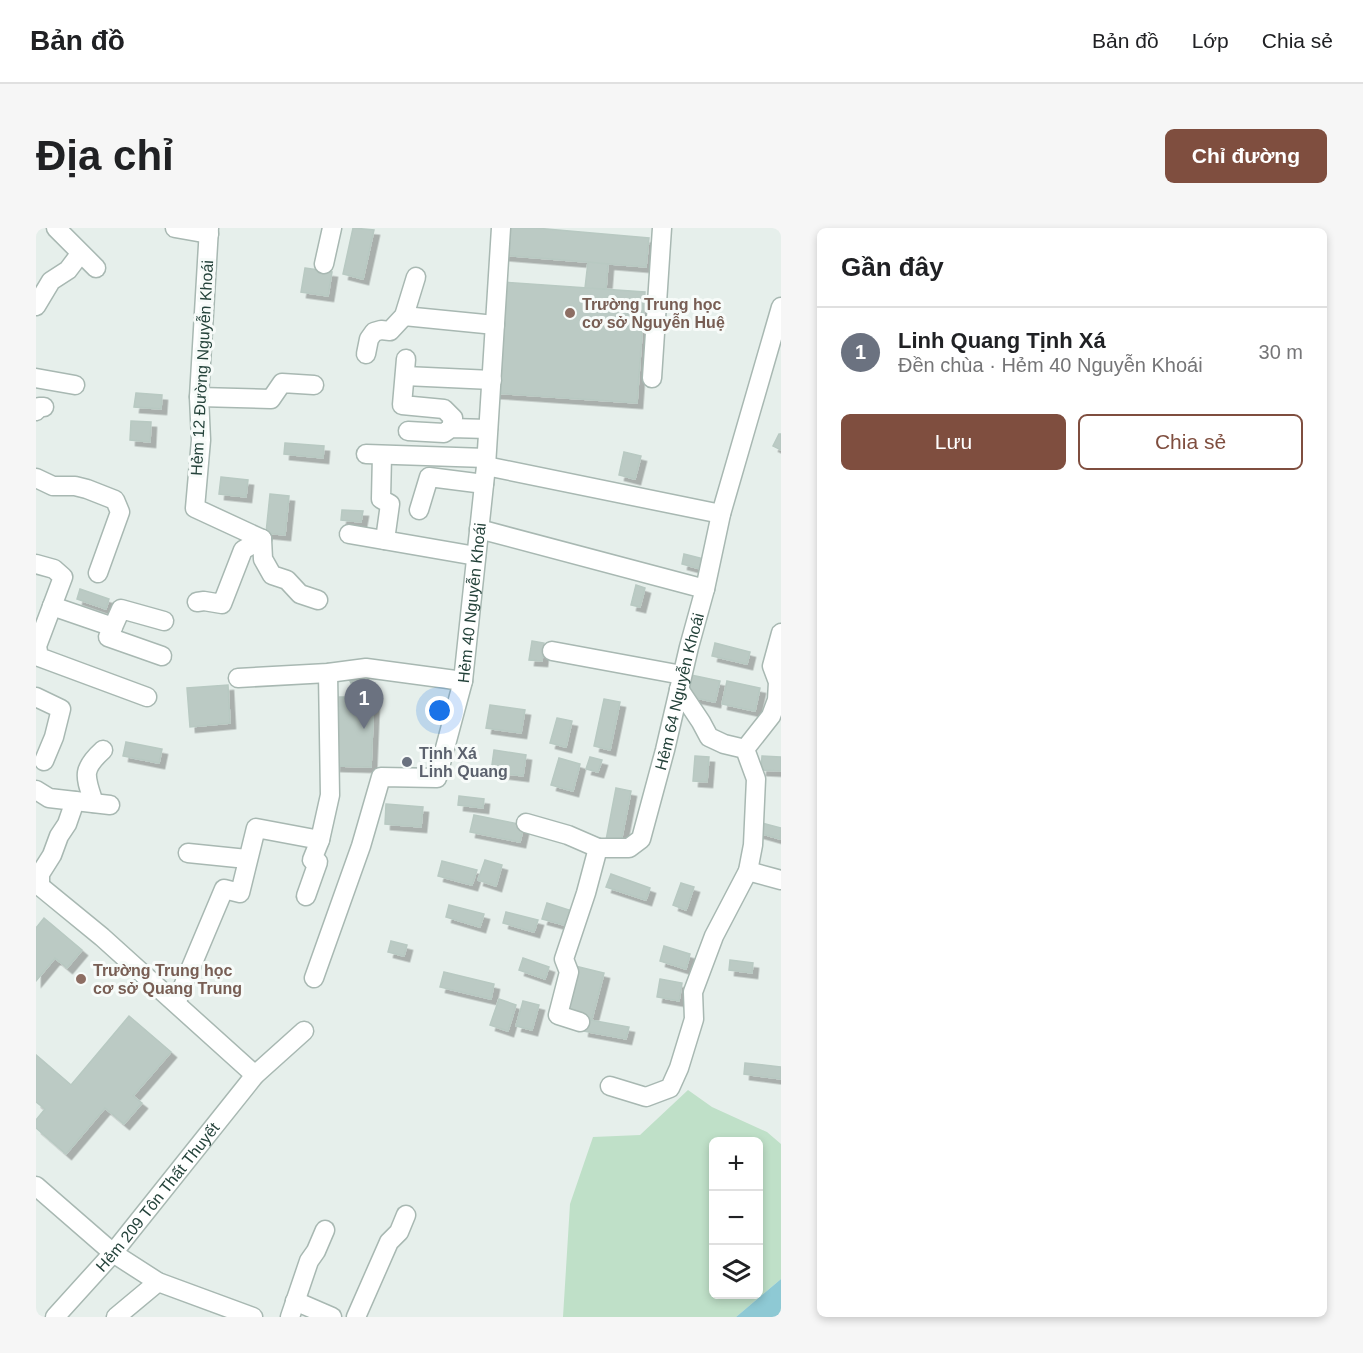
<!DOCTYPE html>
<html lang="vi">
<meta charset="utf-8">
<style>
:root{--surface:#fff;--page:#f6f6f6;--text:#202124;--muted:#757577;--line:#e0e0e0;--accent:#7f4e3f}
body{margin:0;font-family:Arial,sans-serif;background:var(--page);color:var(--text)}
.controls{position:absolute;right:18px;bottom:18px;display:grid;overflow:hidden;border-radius:9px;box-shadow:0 3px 9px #0003}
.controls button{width:54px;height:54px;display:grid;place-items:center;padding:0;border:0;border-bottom:2px solid var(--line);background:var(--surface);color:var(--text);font:30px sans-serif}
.you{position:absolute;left:404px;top:483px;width:21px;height:21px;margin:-15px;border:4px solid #fff;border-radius:50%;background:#1a73e8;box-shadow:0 0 0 9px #1a73e833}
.badge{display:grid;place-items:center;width:39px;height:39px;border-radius:50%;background:var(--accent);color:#fff;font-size:20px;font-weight:700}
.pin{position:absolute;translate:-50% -50px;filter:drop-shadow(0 2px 3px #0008)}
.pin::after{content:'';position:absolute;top:32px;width:21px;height:18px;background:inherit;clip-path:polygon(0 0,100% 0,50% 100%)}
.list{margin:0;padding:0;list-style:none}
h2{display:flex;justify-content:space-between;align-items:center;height:78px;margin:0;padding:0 24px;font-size:26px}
h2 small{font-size:20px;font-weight:400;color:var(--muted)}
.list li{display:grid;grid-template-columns:39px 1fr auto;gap:18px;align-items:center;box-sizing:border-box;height:90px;padding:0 24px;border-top:2px solid var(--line)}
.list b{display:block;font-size:22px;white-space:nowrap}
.list p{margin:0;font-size:20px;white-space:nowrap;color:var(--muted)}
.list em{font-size:20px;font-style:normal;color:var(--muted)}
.actions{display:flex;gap:12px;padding:18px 24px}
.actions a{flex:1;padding:14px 0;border:2px solid var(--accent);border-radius:9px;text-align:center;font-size:21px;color:var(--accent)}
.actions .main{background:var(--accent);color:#fff}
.icon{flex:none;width:33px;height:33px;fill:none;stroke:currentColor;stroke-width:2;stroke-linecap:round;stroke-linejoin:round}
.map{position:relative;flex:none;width:745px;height:1089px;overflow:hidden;border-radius:9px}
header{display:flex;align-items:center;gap:36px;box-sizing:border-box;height:84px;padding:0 30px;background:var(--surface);border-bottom:2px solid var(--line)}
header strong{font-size:28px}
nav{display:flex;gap:33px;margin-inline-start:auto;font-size:21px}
.intro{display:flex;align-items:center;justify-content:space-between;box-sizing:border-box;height:144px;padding:0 36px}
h1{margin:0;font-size:42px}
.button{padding:15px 27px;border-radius:9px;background:var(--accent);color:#fff;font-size:21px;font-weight:700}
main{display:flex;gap:36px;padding:0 36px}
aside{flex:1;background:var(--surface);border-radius:9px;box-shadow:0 3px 9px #0003}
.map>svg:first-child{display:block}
</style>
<header>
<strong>Bản đồ</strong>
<nav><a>Bản đồ</a><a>Lớp</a><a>Chia sẻ</a></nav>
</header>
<div class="intro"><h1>Địa chỉ</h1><a class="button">Chỉ đường</a></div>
<main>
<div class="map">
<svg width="745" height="1089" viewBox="0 0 745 1089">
<defs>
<filter id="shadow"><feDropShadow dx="5.5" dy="5.5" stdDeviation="0" flood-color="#0004"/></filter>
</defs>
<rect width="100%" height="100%" fill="#e6efeb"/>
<path fill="#bfe0c8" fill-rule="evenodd" d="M 652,862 L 676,879 L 731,904 L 745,916 L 745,1051 L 700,1089 L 527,1089 L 534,976 L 557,909 L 604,907 ZM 678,914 L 722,914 L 722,1066 L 678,1066 Z"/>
<path fill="#8ec9d4" d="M 745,1051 L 745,1089 L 700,1089 Z"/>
<path fill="#bbcac4" stroke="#b8c9c2" stroke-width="1.5" filter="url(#shadow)" d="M 317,0 L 338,2 L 327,51 L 307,46 Z
M 469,0 L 499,0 L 613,10 L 610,39 L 466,27 Z
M 552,34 L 572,36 L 570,61 L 549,60 Z
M 269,40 L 296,44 L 292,68 L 265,64 Z
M 465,54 L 609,64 L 601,175 L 458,165 Z
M 100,165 L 126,167 L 125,181 L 98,179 Z
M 95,193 L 115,194 L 114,214 L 94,212 Z
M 743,206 L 745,206 L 745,222 L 737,218 Z
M 249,215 L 288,218 L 287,230 L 248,226 Z
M 588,224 L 605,228 L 599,251 L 583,247 Z
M 185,249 L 212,252 L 210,269 L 183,266 Z
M 234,266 L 253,268 L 249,307 L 230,305 Z
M 306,282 L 327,283 L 325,294 L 305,292 Z
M 648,326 L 668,331 L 665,341 L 646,336 Z
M 600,357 L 609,360 L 604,379 L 595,377 Z
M 44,361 L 73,371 L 70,381 L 41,371 Z
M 496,413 L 508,415 L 506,433 L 493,432 Z
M 679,415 L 714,424 L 711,436 L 676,428 Z
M 327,446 L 329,455 L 322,460 L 317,459 L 313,451 Z
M 655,447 L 684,453 L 679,474 L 650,468 Z
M 691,453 L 724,460 L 719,483 L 686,476 Z
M 192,457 L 194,495 L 154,499 L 151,460 Z
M 301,469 L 338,469 L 335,539 L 299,538 Z
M 568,471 L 584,474 L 574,522 L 558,518 Z
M 454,477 L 489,482 L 485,505 L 450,500 Z
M 521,490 L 536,493 L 530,519 L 514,515 Z
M 90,514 L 126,521 L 123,535 L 87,528 Z
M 458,522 L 490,527 L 487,548 L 455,544 Z
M 659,528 L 673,529 L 671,554 L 657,553 Z
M 726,528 L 745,529 L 745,543 L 725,542 Z
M 554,529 L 566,532 L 562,544 L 550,541 Z
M 523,530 L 544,536 L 537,563 L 515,557 Z
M 580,560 L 595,563 L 585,614 L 570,612 Z
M 423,568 L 448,571 L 447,580 L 422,577 Z
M 350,576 L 387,579 L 385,599 L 349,596 Z
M 438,587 L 488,597 L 484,614 L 434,604 Z
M 722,594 L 745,600 L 744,611 L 719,604 Z
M 449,632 L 466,637 L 460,658 L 442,652 Z
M 406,633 L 441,642 L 436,657 L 402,648 Z
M 575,646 L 614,660 L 610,672 L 570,659 Z
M 645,655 L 658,659 L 650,682 L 637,677 Z
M 511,675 L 536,683 L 532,698 L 506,691 Z
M 413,677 L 448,686 L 444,699 L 410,689 Z
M 470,684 L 502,692 L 498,704 L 467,695 Z
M 8,690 L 46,722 L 31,740 L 19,730 L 0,753 L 0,700 Z
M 355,713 L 371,717 L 368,728 L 352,724 Z
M 628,718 L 654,726 L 650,741 L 624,733 Z
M 487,730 L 513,739 L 509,751 L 483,742 Z
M 694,732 L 717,735 L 716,745 L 693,742 Z
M 535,737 L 568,745 L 556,791 L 524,783 Z
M 408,744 L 458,756 L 455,771 L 404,759 Z
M 624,751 L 646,755 L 643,773 L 621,769 Z
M 463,771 L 480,777 L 472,803 L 454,797 Z
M 487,773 L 503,777 L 496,802 L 480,798 Z
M 93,788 L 135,824 L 97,868 L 106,875 L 88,896 L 69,880 L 30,926 L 0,900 L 0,892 L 9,881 L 0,874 L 0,827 L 35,857 Z
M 549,791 L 593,799 L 590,811 L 547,803 Z
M 709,835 L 745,839 L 745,851 L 708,846 Z"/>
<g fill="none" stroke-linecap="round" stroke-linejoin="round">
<defs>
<g id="minor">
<path d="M 20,0 L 60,40"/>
<path d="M 139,0 L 173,6"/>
<path d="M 173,0 L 163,169 L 165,212 L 159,280 L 226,311"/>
<path d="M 288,36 L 296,0"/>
<path d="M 0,78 L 15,53 L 32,42 L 44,26"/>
<path d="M 368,88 L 459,97"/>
<path d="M 330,126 L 333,111 L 338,104 L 345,102 L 354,103 L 368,88 L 380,49"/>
<path d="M 370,131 L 366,177 L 408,181 L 417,190 L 415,200"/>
<path d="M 369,148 L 456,152"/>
<path d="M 0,150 L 39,157"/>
<path d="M 616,150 L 626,0"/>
<path d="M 163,169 L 235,171 L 246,155 L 278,157"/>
<path d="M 0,183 L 3,179 L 8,179"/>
<path d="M 372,203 L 408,205 L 415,200 L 452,201"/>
<path d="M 330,226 L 450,230"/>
<path d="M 346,227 L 345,271 L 354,276 L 349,312"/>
<path d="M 450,238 L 685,286"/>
<path d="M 0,250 L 17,258 L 39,258 L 51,261 L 79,272 L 84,284 L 62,345"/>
<path d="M 383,282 L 393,249 L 448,256"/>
<path d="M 443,301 L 669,361"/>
<path d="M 313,306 L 440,328"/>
<path d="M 226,311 L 227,331 L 236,347 L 251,352 L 264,366 L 282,372"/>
<path d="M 0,336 L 18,341 L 27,349 L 1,418 L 3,429 L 111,469"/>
<path d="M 161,374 L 168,373 L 186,376 L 207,322 L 226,311"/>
<path d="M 16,378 L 77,399 L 72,409 L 126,428"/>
<path d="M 77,399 L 85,381 L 128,393"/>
<path d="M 516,423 L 646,447"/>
<path d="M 202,450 L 292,445 L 330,440 L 427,453"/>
<path d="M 0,469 L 25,481 L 18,509 L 8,533"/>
<path d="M 709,521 L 735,488 L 741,472 L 742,454 L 736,438 L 745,405"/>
<path d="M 0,562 L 13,570 L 74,577"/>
<path d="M 58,575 C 49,548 45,542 67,522"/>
<path d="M 490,595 L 532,607 L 562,620"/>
<path d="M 152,625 L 211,631"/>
<path d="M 712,643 L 745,652"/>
<path d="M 0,655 L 66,709 L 219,847"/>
<path d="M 4,657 L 4,646 L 16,627 L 23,608 L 31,596 L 39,573"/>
<path d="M 270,668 L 282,634 L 276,632 L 284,612"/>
<path id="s1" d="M 278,750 L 325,618 L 345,549 L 401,550 L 427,453 L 450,238 L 465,0"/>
<path d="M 140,775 L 188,661 L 204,665 L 220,600 L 284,612 L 294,567 L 292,445"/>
<path id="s2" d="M 544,794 L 522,787 L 533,744 L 528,731 L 550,665 L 562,620 L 593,620 L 605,611 L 629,522 L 653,419 L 669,361 L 685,286 L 745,79"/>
<path d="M 574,858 L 610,869 L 634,860 L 643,840 L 658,791 L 657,764 L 678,708 L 712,643 L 717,617 L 720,551 L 709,521 L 688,516 L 673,509 L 665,494 L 643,461"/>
<path d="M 0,958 L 77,1025 L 122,1054 L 217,1089"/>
<path d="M 259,1073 L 296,1089"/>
<path id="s3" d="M 19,1089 L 77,1025 L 219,847 L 268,803"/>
<path d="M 80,1089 L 122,1054"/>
<path d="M 254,1089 L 273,1033 L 280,1023 L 289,1002"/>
<path d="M 320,1089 L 353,1014 L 363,1004 L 370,987"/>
</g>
</defs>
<use href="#minor" stroke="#a8b8b2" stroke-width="21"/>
<use href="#minor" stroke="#fff" stroke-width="18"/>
</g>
<g fill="#8d6e63" stroke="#f7fbf9" stroke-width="2">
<circle cx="534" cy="85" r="6"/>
<circle cx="45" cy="751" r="6"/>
</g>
<circle fill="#6b7280" stroke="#f7fbf9" stroke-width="2" cx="371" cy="534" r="6"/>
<g text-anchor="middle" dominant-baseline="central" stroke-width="6" stroke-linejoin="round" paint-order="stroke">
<g font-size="16" font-weight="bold" fill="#785e54" stroke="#f7fbf9" text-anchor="start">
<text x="546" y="76">Trường Trung học<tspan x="546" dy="18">cơ sở Nguyễn Huệ</tspan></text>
<text x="57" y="742">Trường Trung học<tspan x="57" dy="18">cơ sở Quang Trung</tspan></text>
</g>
<g font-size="16" fill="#24423a" stroke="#f7fbf9">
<text transform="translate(166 140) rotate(-87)">Hẻm 12 Đường Nguyễn Khoái</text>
<text stroke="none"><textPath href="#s1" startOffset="447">Hẻm 40 Nguyễn Khoái</textPath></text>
<text stroke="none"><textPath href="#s2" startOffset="396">Hẻm 64 Nguyễn Khoái</textPath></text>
<text stroke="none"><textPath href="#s3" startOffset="158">Hẻm 209 Tôn Thất Thuyết</textPath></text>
</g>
<g font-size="16" font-weight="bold" fill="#5b616d" stroke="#f7fbf9" text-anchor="start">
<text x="383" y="525">Tịnh Xá<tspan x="383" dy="18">Linh Quang</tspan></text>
</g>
</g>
</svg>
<div class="controls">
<button>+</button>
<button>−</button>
<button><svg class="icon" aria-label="layers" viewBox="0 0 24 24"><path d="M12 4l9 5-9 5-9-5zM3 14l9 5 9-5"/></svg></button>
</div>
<div class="you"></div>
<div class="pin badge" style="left:328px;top:501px;background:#6b7280">1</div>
</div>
<aside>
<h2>Gần đây<small></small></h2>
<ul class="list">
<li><span class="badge" style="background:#6b7280">1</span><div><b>Linh Quang Tịnh Xá</b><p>Đền chùa · Hẻm 40 Nguyễn Khoái</p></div><em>30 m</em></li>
</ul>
<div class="actions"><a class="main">Lưu</a><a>Chia sẻ</a></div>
</aside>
</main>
